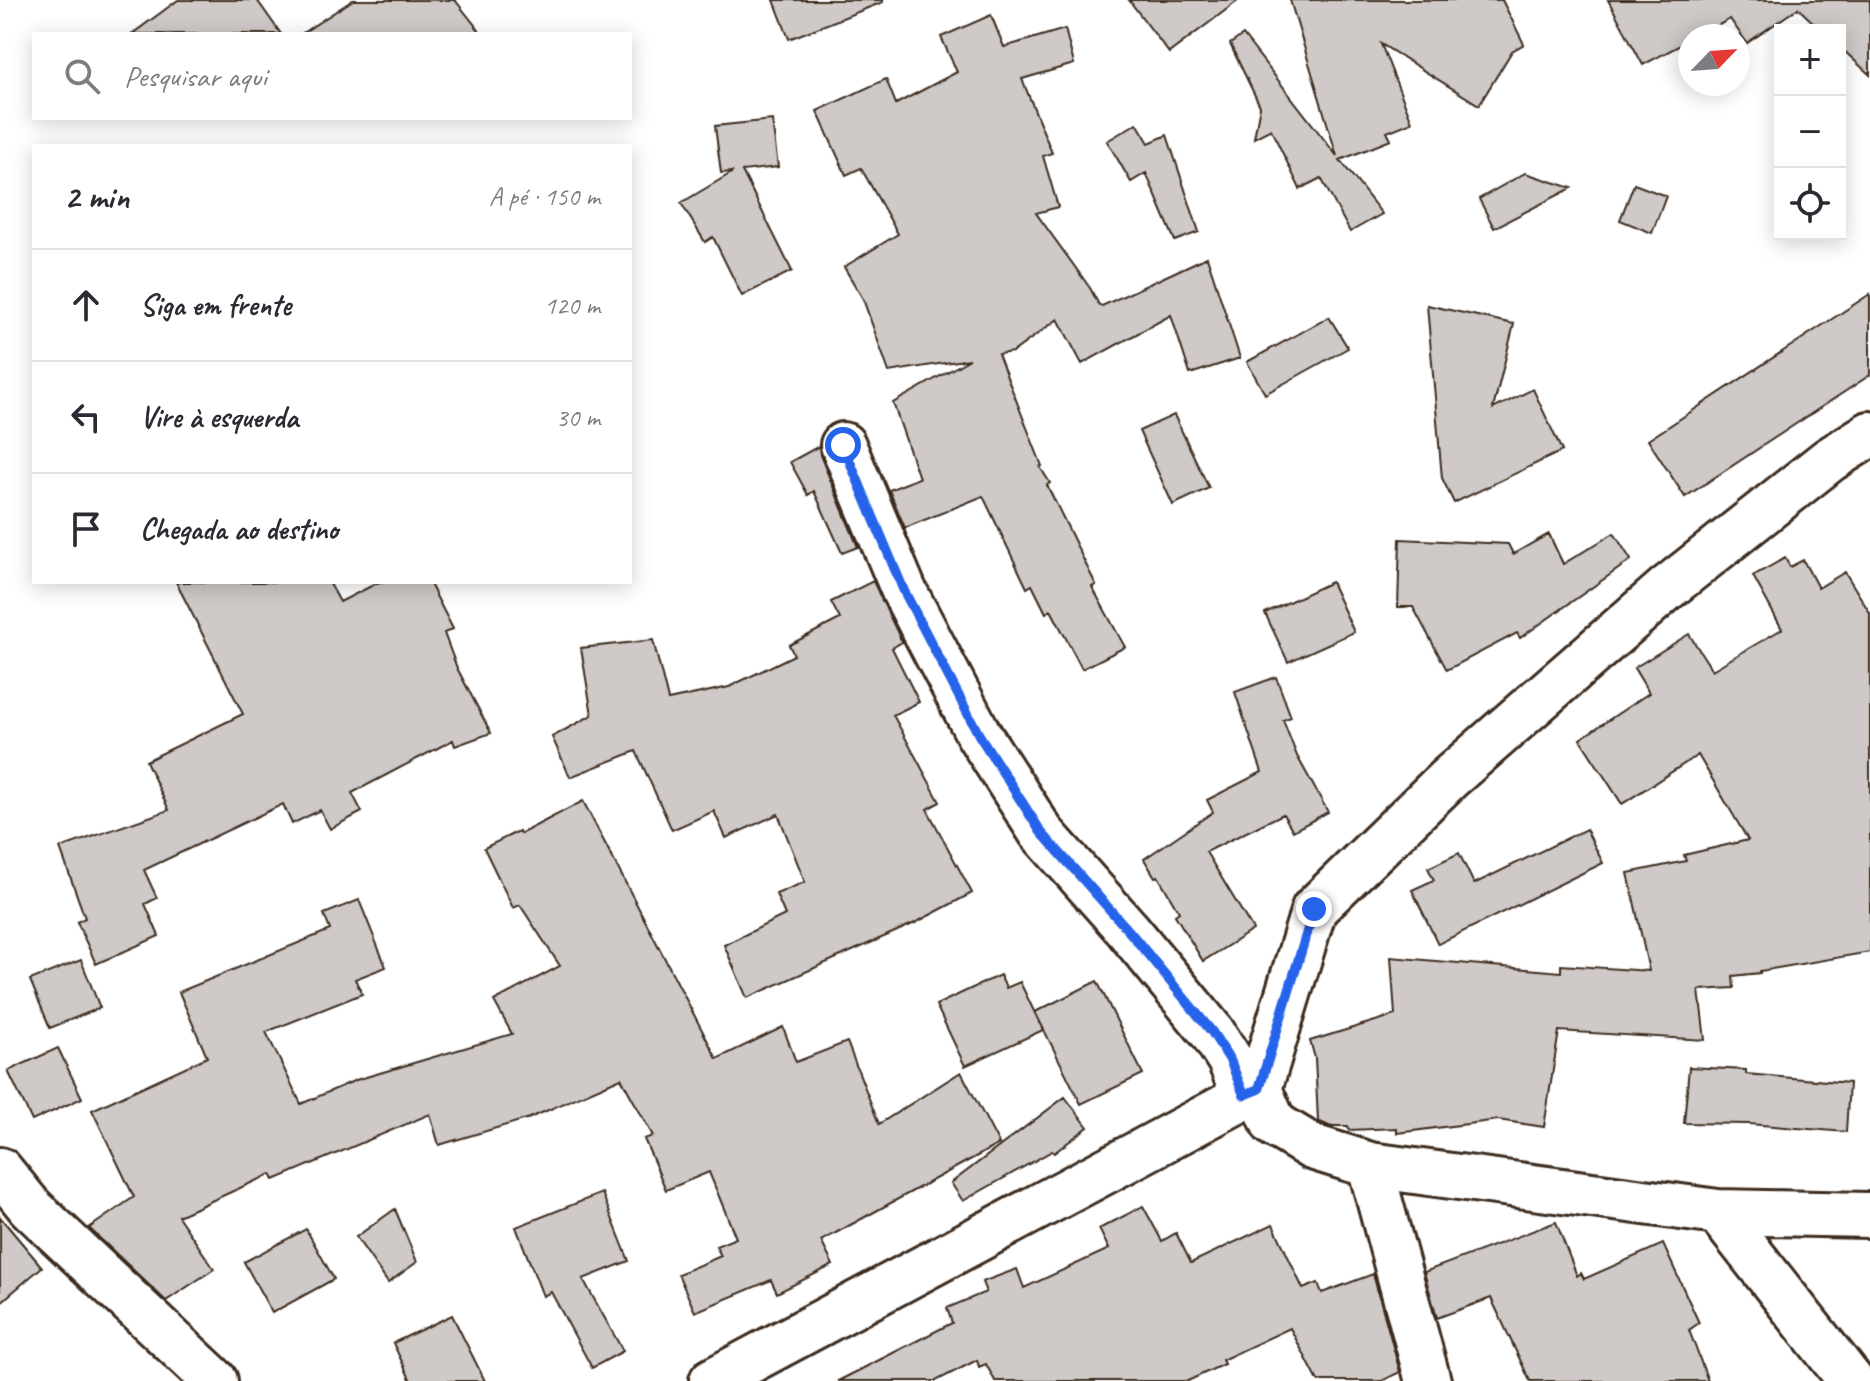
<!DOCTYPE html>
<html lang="pt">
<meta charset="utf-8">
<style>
:root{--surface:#fff;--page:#f2f2f3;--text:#2b2b33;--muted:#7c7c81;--line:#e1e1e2}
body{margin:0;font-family:Caveat,sans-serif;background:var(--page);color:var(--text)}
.controls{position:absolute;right:24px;top:24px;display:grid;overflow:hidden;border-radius:0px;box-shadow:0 4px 20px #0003}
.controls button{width:72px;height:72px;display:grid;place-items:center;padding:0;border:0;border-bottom:2px solid var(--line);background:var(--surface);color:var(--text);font:40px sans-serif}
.compass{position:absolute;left:1678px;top:24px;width:72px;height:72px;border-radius:50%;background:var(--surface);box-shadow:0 4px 20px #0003;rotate:65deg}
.stop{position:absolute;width:24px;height:24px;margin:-18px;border:6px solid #2563eb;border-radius:50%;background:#fff}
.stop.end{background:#2563eb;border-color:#fff;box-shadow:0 2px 8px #0008}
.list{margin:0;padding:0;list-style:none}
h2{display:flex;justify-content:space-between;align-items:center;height:104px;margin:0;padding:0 32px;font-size:34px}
h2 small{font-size:26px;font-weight:400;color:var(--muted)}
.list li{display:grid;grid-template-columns:52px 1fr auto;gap:24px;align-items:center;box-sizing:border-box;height:112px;padding:0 32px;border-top:2px solid var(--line)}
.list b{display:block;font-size:30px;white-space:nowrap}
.list em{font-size:26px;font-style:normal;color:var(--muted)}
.icon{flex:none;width:44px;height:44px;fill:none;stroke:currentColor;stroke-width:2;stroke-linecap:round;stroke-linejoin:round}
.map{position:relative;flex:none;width:1870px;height:1381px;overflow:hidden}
.search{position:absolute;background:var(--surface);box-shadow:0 4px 20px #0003;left:32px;top:32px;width:600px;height:88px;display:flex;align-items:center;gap:20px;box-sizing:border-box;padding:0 28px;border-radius:0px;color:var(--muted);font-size:30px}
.panel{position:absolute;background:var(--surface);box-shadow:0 4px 20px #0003;left:32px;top:144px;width:600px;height:440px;border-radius:0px}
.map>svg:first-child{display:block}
</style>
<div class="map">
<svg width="1870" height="1381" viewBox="0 0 1870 1381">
<rect width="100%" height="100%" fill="#fff"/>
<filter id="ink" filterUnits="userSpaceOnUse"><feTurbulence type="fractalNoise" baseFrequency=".0125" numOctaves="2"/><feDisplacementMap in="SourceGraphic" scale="16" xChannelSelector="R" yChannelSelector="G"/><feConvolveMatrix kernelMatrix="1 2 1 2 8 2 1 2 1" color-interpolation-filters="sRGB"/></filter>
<g filter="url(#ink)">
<path fill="#cfcac7" stroke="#3b2a1e" stroke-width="2" d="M 178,0 L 257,0 L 281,34 L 132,34 Z
M 353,0 L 455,0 L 482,34 L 301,34 Z
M 774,0 L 883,0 L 883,2 L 789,39 Z
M 1129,0 L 1239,0 L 1169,53 Z
M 1290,0 L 1502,0 L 1524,44 L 1512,51 L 1479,105 L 1381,44 L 1412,122 L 1387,132 L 1391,140 L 1340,160 L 1382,214 L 1350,232 L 1321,178 L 1300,189 L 1271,129 L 1254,138 L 1260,106 L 1230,44 L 1243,35 L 1337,156 Z
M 1608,0 L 1870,0 L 1870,75 L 1840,47 L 1840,30 L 1821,30 L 1798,8 L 1747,43 L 1730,19 L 1698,36 L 1690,36 L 1690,40 L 1643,65 Z
M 991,15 L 1004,47 L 1065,29 L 1074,64 L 1022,79 L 1052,153 L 1043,156 L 1058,207 L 1036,213 L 1090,288 L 1099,305 L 1102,306 L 1207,257 L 1240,358 L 1190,374 L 1171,315 L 1082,364 L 1058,319 L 1013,352 L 998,354 L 1042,466 L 1040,467 L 1050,483 L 1047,485 L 1096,585 L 1092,587 L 1125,647 L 1082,669 L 1051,610 L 1046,613 L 1032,585 L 1027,588 L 983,496 L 905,528 L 889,490 L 919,478 L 893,403 L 970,359 L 889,372 L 863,299 L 844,267 L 898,234 L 861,168 L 846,175 L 817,111 L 886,79 L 896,104 L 957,72 L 941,37 Z
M 772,120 L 778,167 L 742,171 L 792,271 L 742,296 L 713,237 L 705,242 L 681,203 L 733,172 L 721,173 L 715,126 Z
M 1137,123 L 1149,143 L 1167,135 L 1199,232 L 1175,241 L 1146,173 L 1131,182 L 1107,141 Z
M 1525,173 L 1572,188 L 1494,228 L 1479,199 Z
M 1634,184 L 1666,196 L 1652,233 L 1620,220 Z
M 1870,294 L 1870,375 L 1685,497 L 1648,440 Z
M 1427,305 L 1514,324 L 1493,409 L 1533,389 L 1562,451 L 1454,503 L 1442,478 Z
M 1329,317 L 1348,348 L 1265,394 L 1247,362 Z
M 1174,415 L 1209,488 L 1173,505 L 1139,431 Z
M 819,446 L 820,455 L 858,547 L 842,553 L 814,491 L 808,495 L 790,462 Z
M 1614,533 L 1631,560 L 1520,638 L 1517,633 L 1447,670 L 1413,607 L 1398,607 L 1400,539 L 1508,544 L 1513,554 L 1549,534 L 1563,564 Z
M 1785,558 L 1790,567 L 1803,560 L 1818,588 L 1845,572 L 1870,613 L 1870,952 L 1760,971 L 1760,973 L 1733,976 L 1734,988 L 1699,990 L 1705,1040 L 1559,1031 L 1544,1127 L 1498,1120 L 1397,1133 L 1397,1128 L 1349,1130 L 1348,1126 L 1329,1126 L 1318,1121 L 1315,1058 L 1310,1041 L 1395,1015 L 1391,957 L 1561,972 L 1561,965 L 1649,971 L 1628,873 L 1686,861 L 1684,855 L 1748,840 L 1698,755 L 1622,804 L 1580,739 L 1649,693 L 1634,668 L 1689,634 L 1712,670 L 1782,629 L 1753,576 Z
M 873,581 L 902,642 L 892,648 L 919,702 L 893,715 L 940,802 L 927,809 L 972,893 L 915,923 L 747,998 L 724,945 L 785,915 L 776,894 L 805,882 L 778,814 L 726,838 L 714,811 L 672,830 L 636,751 L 570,777 L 552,737 L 592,715 L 581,648 L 653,640 L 668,700 L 729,687 L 794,655 L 789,645 L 840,619 L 831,602 Z
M 176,582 L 329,582 L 340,602 L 379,582 L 429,582 L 453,629 L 444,633 L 457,668 L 491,733 L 455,746 L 453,740 L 352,793 L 362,812 L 330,829 L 320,810 L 292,824 L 283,804 L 144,870 L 157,898 L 145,904 L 159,936 L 96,964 L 77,922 L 85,918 L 60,848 L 169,810 L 146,761 L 243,714 Z
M 1331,582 L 1354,632 L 1288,662 L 1265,613 Z
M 1276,677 L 1291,717 L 1283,720 L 1297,756 L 1328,812 L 1293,831 L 1283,814 L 1206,852 L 1253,930 L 1203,961 L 1175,915 L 1179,912 L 1158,876 L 1155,877 L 1144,859 L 1213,812 L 1207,800 L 1262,772 L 1235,692 Z
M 583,801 L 717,1059 L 783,1027 L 796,1062 L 847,1042 L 879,1124 L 961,1072 L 999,1144 L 821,1241 L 833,1265 L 777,1293 L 771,1280 L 695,1312 L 678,1274 L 721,1256 L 716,1246 L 736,1238 L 709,1172 L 666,1190 L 644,1139 L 653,1136 L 621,1078 L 530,1118 L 439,1145 L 430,1114 L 274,1180 L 271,1174 L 178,1216 L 214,1269 L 166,1301 L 89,1228 L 134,1197 L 92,1110 L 207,1057 L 179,992 L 330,930 L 324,914 L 359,900 L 386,967 L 355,979 L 362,994 L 266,1032 L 301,1104 L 356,1080 L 512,1034 L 494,1001 L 560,966 L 520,905 L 513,908 L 484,848 L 519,831 L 520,834 Z
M 1586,829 L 1603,863 L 1438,944 L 1412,890 L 1434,880 L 1428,868 L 1459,853 L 1474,884 Z
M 81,960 L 100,1008 L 50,1028 L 30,980 Z
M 1000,975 L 1006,988 L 1020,982 L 1043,1030 L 965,1066 L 936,1005 Z
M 1097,981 L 1143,1074 L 1081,1104 L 1035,1012 Z
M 58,1048 L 82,1098 L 32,1121 L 8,1071 Z
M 1689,1067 L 1746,1070 L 1746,1074 L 1849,1083 L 1846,1132 L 1749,1124 L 1684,1123 Z
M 1065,1097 L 1088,1127 L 1054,1153 L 1052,1151 L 963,1201 L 951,1183 Z
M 602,1193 L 629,1261 L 583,1279 L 623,1351 L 592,1368 L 551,1292 L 543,1296 L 516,1227 Z
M 1143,1206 L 1162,1241 L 1176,1233 L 1191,1263 L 1273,1224 L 1303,1289 L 1318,1283 L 1322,1293 L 1373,1274 L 1400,1372 L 1382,1381 L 1318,1381 L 1290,1328 L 1222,1360 L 1224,1364 L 1188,1381 L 995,1381 L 986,1364 L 979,1367 L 977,1360 L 936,1381 L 838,1381 L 952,1323 L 947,1308 L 986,1292 L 982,1282 L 1017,1269 L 1024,1288 L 1109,1249 L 1099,1229 Z
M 395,1209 L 417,1262 L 388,1283 L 356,1237 Z
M 0,1217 L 42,1267 L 0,1303 Z
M 1556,1222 L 1577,1276 L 1581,1273 L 1584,1279 L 1663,1244 L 1699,1323 L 1689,1330 L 1708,1381 L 1530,1381 L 1491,1298 L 1437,1318 L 1424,1272 Z
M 306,1229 L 334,1279 L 272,1313 L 244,1262 Z
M 452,1315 L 485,1381 L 411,1381 L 393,1343 Z"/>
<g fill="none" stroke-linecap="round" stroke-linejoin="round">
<defs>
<path id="street" d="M 843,445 L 904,591 L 979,735 L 1041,832 L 1128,930 L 1212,1032 L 1230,1060 L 1244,1095
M 1259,1089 L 1274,1124 L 1312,1147 L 1370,1165 L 1718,1212 L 1870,1215
M 1370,1165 L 1428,1381
M 0,1170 L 30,1207 L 215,1381
M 1718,1212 L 1851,1381
M 712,1381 L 1259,1089 L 1314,909 L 1448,779 L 1666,589 L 1829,460 L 1870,434"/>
</defs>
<use href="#street" stroke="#3b2a1e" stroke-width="50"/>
<use href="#street" stroke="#fff" stroke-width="44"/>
</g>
</g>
<g fill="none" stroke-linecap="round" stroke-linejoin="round" filter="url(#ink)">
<path stroke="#2563eb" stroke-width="10" d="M 843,445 L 904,591 L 979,735 L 1041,832 L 1128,930 L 1212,1032 L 1230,1060 L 1244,1095 L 1259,1089 L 1314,909"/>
</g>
</svg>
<div class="controls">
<button>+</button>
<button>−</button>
<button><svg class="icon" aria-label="locate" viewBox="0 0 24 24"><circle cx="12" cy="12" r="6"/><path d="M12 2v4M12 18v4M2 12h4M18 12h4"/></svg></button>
</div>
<svg class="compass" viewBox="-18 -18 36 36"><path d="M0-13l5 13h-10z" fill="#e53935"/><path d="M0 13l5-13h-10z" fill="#7c7c81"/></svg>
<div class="stop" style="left:843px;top:445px"></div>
<div class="stop end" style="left:1314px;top:909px"></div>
<div class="search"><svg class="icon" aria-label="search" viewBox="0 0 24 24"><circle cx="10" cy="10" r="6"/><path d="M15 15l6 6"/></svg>Pesquisar aqui</div>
<section class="panel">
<h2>2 min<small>A pé · 150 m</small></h2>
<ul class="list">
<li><svg class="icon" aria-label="ahead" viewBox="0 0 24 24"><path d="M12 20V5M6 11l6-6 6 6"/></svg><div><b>Siga em frente</b></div><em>120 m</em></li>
<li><svg class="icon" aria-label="left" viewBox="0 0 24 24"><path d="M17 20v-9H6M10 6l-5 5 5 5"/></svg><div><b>Vire à esquerda</b></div><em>30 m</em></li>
<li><svg class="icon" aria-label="arrive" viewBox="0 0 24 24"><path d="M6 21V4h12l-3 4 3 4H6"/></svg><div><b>Chegada ao destino</b></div></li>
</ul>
</section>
</div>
